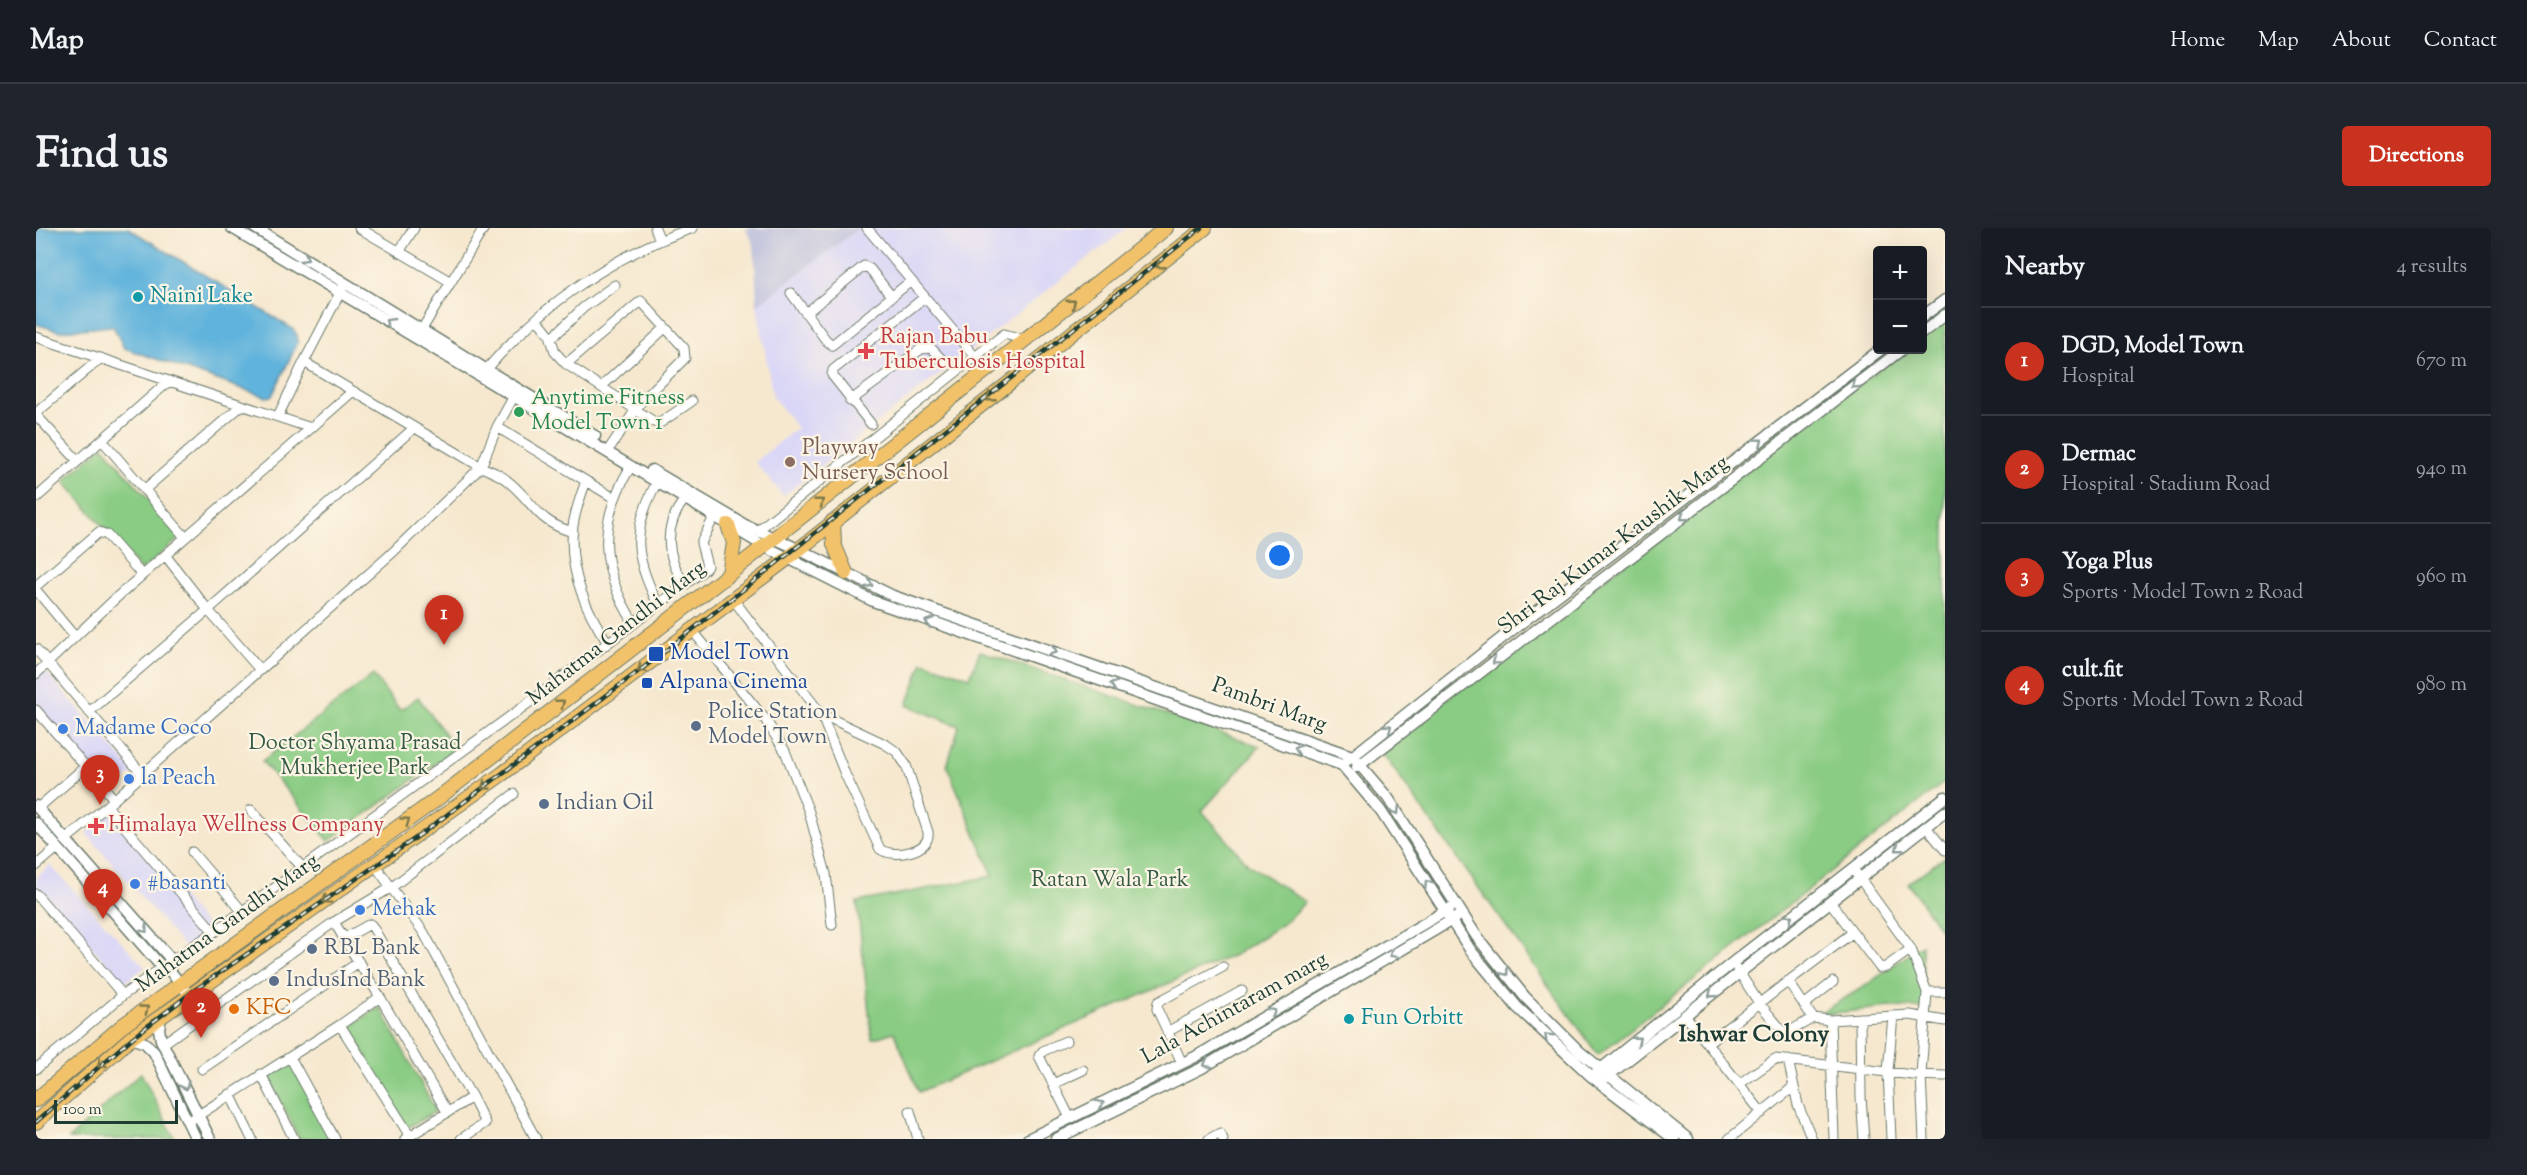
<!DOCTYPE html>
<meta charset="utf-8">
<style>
:root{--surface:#171b24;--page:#20242c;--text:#f1f3f6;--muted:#9ea1a6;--line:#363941;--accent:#c8321e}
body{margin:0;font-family:"Sorts Mill Goudy",serif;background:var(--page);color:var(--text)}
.controls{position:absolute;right:18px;top:18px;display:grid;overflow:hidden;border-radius:6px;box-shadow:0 6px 24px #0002}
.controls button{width:54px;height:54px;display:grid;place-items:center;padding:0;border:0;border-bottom:2px solid var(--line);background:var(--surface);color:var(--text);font:30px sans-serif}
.scale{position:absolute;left:18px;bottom:15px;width:124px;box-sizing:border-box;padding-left:6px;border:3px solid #1f3d34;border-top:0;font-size:16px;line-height:21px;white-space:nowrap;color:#1f3d34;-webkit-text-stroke:4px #fcf5e5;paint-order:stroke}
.you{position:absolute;left:1244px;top:328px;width:21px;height:21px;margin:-15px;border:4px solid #fff;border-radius:50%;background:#1a73e8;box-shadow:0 0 0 9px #1a73e833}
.badge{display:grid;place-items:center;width:39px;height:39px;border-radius:50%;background:var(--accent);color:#fff;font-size:20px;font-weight:700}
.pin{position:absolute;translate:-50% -50px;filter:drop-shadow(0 2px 3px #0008)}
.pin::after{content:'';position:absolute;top:32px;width:21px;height:18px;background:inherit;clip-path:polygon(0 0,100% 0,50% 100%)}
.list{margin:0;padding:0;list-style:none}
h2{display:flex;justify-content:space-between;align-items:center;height:78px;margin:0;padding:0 24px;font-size:26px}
h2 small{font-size:20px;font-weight:400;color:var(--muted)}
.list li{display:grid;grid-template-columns:39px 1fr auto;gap:18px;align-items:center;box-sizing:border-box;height:108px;padding:0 24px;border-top:2px solid var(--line)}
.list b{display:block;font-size:22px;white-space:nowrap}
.list p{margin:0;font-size:20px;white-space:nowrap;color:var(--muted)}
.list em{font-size:20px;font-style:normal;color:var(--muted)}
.map{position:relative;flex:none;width:1909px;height:911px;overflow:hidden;border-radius:6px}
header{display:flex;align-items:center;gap:36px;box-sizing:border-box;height:84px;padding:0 30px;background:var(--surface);border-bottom:2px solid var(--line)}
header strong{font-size:28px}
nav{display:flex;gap:33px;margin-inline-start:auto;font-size:21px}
.intro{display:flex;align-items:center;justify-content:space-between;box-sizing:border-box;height:144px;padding:0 36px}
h1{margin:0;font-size:42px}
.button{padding:15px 27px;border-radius:6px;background:var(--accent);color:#fff;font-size:21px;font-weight:700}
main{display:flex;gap:36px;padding:0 36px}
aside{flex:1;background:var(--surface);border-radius:6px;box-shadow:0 6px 24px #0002}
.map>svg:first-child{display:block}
</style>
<header>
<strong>Map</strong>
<nav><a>Home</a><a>Map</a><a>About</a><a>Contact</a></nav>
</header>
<div class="intro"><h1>Find us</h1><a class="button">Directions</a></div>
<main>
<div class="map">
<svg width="1909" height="911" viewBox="0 0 1909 911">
<rect width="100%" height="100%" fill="#fcf5e5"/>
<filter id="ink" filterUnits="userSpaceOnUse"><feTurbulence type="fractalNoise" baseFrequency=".0167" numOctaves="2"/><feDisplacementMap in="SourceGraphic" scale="12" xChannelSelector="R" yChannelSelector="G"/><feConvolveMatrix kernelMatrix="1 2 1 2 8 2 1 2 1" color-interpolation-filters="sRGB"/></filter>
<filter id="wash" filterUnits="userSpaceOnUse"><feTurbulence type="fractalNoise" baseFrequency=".008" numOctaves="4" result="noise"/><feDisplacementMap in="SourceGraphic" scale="24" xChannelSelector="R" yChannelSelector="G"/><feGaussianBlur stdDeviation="1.35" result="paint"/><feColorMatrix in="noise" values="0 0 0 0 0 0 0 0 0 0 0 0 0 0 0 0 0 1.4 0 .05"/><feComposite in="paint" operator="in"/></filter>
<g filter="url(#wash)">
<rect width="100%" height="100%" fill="#f6e8cf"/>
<path fill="#d9d6f7" d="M 823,0 L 1091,0 L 747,268 L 719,234 L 761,200 L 737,169 L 721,77 Z
M 8,441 L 98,544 L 75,564 L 0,478 L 0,448 Z
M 73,584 L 175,703 L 150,721 L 50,605 Z
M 14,637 L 109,739 L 88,755 L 0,657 L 0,650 Z"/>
<path fill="#c0c2dd" d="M 709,0 L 823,0 L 721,77 L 718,16 Z"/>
<path fill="#8acc84" stroke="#54845c" stroke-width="1.5" d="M 1909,91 L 1909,554 L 1562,827 L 1344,522 L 1869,122 L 1886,122 L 1887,108 Z
M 67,218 L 145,309 L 105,343 L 28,253 Z
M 944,423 L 1224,518 L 1166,583 L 1212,636 L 1269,674 L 1248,695 L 1200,726 L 883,864 L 858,804 L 836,811 L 821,674 L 957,648 L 911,538 L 923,498 L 871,477 L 887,434 L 934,449 Z
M 337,447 L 364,482 L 382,469 L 420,521 L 293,613 L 226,533 Z
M 1909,629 L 1909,708 L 1872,655 Z
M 1886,717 L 1888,780 L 1853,779 L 1781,787 L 1829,758 Z
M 344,779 L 400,883 L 370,901 L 314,798 Z
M 259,833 L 302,911 L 263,911 L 233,848 Z
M 105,845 L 139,911 L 33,911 Z"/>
<path fill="#61b3dc" stroke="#407888" stroke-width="1.5" d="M 0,0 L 92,0 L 257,101 L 261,107 L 262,114 L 236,168 L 230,169 L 88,120 L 77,98 L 23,103 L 0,96 Z"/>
</g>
<g filter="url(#ink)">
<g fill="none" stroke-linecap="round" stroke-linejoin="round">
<defs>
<path id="minor" d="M 323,0 L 415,54
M 619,0 L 624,12
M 831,0 L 939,129 L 968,106 L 990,112
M 363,24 L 378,0
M 755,65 L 790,112 L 796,117 L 875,53
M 770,85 L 828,38 L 834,41 L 855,68
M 501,91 L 514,107 L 519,124 L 530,136
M 383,106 L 448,0
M 0,109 L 275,200 L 317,163
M 516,110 L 547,80 L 579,57
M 268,134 L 307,59
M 450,142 C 505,77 577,27 657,0
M 565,159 L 629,100
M 814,173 L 885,121 L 895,120 L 910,136
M 0,185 L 65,130
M 0,187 L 42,233
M 242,188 L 268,134 L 445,239 C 455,243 466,247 474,255 C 499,276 501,294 537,304
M 835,196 L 796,147 L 797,142 L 889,69
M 461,199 L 578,270
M 66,212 L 149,309
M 575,218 L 605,174 L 649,130 L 648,120 L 605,73 L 530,136 L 620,195 L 624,195 L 656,173
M 595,238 C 561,294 563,340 598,395
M 550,253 C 545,267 539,283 537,298 C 532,341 548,380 572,415
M 621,254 C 595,302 598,329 622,376
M 108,262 L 206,177
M 0,270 L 133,153
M 721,303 L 939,129 L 950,143
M 649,357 C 630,328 626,299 649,271
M 0,358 L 63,304 L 71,307 L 106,347
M 0,362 L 39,409
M 697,371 L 785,486 L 849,516 L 861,524 L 870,537 L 892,604 C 895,624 857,631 844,621 L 809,546 L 785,486
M 656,402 L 729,491 L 749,523 L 773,584 L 790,646 L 796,697
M 0,421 L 106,546
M 224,442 L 172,382 L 378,200
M 0,446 L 80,370 L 275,200
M 0,482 L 78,571
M 53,484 L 172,382 L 129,327
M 71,578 L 178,704
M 2,580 L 49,539
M 215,582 L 266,639
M 1890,599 L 1909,622
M 29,612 L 71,578 L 355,326 L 445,239 L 461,199 L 478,168
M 156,624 L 206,683
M 339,637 L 388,705 L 500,911
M 0,638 L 21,620
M 1817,641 L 1875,721 L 1891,764 L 1885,847 L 1888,911
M 0,666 L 87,767
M 1794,674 L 1844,740 L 1850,739 L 1875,721
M 309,710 L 334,696 L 336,698 L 436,869 L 369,911
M 133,734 L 178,704 L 498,471 L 668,342 L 671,338 L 665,315 L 678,289
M 1701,741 L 1723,775 L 1749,806 L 1777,790 L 1794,792 L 1874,787 L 1909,793
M 1752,753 L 1777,790
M 1891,764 L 1909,764
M 344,769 L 411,884
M 1768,777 L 1797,754
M 1649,787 L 1726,885
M 1824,790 L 1825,869 L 1828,911
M 1794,792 L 1798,911
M 304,797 L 374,908
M 1131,804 L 1206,763
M 1030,813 L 1007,823 L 1003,828 L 1034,890
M 128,815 L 298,694 L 356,659 L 478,566
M 1671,815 L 1816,705
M 254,829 L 299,911
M 1752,832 L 1762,877 L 1776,911
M 1146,835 L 1121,781 L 1122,774 L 1187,739
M 0,841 L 87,767 L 127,739
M 166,841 L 323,734
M 225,846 L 258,911
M 1017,856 L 1047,842
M 1703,856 L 1739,831 L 1877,847 L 1909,848
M 194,866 L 216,911
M 874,883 L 882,911
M 158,890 L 304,797 L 344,769 L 298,694
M 425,911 L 449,895 L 436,869
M 1173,911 L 1184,905 L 1187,911
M 1693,911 L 1756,860
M 1855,911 L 1852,843 L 1857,788"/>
<path id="tertiary" d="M 196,0 L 728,318 L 837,373 L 1306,537 L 1344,582 L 1435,723 L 1481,779 L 1555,848 L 1638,911
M 219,0 L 559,208
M 1886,89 L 1909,72
M 1886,105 L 1909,87
M 616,242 L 709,297 L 762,321 L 857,368 L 1316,528 L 1352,570 L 1441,709 L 1489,769 L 1544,824 L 1652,911
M 1312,532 L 1476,402 L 1844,122
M 1321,539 L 1865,122
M 0,578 L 133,729 L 134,743
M 0,595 L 123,736 L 134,743 L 154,768
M 125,789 L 123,801 L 125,812 L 174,911
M 95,810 L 109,815 L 118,824 L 160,911
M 1560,845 L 1700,732 L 1909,569
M 1569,850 L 1909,584
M 992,911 L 1161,828 L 1413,681
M 1020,911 L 1166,840 L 1421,689"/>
<path id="primary" d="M 797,293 L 798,316 L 810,345
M 692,297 L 698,315 L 693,346
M 0,872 L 86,798 L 401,571 L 693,346 L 1130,0
M 0,894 L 95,810 L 466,546 L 752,330 L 1169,0"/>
</defs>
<use href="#minor" stroke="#6a796a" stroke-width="11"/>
<use href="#tertiary" stroke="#6a796a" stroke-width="13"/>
<use href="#primary" stroke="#6a796a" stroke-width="16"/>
<use href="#minor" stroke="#fff" stroke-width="9"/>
<use href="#tertiary" stroke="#fff" stroke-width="10"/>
<use href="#primary" stroke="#f2c26a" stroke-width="14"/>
<defs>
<path id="rail" d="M 0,894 L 96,810 L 160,761 L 384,607 L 623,428 L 1165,0"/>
</defs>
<use href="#rail" stroke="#1f3d34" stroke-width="4.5"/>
<use href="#rail" stroke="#fcf5e5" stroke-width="2" stroke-dasharray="7" stroke-linecap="butt"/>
</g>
<defs><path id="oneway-chevron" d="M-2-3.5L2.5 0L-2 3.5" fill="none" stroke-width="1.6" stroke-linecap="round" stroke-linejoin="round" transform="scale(1.5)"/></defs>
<g stroke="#8f9e9a">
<use href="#oneway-chevron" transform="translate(269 30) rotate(31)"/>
<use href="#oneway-chevron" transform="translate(353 94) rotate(-149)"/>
<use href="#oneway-chevron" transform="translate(1819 157) rotate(142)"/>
<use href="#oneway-chevron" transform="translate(1723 214) rotate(-37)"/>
<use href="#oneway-chevron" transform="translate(1648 289) rotate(142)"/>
<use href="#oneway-chevron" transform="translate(833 356) rotate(27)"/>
<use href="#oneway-chevron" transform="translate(893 394) rotate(-161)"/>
<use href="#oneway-chevron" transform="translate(1017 423) rotate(19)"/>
<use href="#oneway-chevron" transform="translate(1460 433) rotate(143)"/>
<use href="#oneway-chevron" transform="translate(1078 457) rotate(-161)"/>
<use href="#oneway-chevron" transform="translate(1352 500) rotate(-38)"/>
<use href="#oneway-chevron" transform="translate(1262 521) rotate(-160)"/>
<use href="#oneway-chevron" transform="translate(1360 583) rotate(58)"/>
<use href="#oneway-chevron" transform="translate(1863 620) rotate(142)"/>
<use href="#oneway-chevron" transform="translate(1392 656) rotate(-123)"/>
<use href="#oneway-chevron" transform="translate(1753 690) rotate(-38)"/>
<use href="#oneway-chevron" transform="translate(108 701) rotate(49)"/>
<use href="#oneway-chevron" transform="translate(1357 726) rotate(149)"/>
<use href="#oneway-chevron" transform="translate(1469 744) rotate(52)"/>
<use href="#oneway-chevron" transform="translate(1676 766) rotate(142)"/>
<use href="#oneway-chevron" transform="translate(1236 784) rotate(-30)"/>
<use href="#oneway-chevron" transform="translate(1512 809) rotate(-136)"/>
<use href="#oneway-chevron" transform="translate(1601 812) rotate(-39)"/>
<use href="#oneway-chevron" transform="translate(1171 836) rotate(150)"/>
<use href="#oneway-chevron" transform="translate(149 858) rotate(64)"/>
<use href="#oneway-chevron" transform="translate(1064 876) rotate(-26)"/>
</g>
<g stroke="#7e794c">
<use href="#oneway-chevron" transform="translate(1124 37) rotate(141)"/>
<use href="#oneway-chevron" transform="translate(1036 75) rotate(-39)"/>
<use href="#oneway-chevron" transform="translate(954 170) rotate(142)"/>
<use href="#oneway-chevron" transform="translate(784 274) rotate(-38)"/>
<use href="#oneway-chevron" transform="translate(605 441) rotate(143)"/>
<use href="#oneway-chevron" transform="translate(525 475) rotate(-38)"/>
<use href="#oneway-chevron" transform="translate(449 558) rotate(144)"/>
<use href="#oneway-chevron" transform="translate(370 593) rotate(-36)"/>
<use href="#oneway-chevron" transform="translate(290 672) rotate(145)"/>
<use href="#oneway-chevron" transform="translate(109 781) rotate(-36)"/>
<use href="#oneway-chevron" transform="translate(65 836) rotate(139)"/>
</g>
</g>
<g fill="#0f9aa8" stroke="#fcf5e5" stroke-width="2">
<circle cx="102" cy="69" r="6"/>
<circle cx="1313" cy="791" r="6"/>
</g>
<g fill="#e0444e" stroke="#fcf5e5" stroke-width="2">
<path d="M827 114h6v6h6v6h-6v6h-6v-6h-6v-6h6z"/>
<path d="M57 589h6v6h6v6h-6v6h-6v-6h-6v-6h6z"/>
</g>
<circle fill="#2e9e5b" stroke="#fcf5e5" stroke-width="2" cx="483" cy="184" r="6"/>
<circle fill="#8d6e63" stroke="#fcf5e5" stroke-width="2" cx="754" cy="234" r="6"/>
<g fill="#1a4fb4" stroke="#fcf5e5" stroke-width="2">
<rect x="612" y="418" width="16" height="16" rx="3"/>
<rect x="605" y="449" width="12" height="12" rx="3"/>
</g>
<g fill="#5c6f8a" stroke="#fcf5e5" stroke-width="2">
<circle cx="660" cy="498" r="6"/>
<circle cx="508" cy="576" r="6"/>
<circle cx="276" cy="721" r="6"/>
<circle cx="238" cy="753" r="6"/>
</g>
<g fill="#3f7fe0" stroke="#fcf5e5" stroke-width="2">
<circle cx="27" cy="501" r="6"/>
<circle cx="93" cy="551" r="6"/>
<circle cx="99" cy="656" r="6"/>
<circle cx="324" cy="682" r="6"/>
</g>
<circle fill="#e8710a" stroke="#fcf5e5" stroke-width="2" cx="198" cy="781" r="6"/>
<g text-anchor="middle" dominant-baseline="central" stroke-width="4.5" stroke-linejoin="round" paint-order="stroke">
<g font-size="22" fill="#0d838f" stroke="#fcf5e5" text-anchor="start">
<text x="114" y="69">Naini Lake</text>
<text x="1325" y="791">Fun Orbitt</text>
</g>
<g font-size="22" fill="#be3a42" stroke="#fcf5e5" text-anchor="start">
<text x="844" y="110">Rajan Babu<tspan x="844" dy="25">Tuberculosis Hospital</tspan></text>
<text x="72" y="598">Himalaya Wellness Company</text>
</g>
<g font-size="22" fill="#27864d" stroke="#fcf5e5" text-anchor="start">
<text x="495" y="171">Anytime Fitness<tspan x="495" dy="25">Model Town 1</tspan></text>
</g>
<g font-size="22" fill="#785e54" stroke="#fcf5e5" text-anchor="start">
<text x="766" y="221">Playway<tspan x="766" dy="25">Nursery School</tspan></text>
</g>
<g font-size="22" fill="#1f3d34" stroke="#fcf5e5">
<text transform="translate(1578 318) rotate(-37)">Shri Raj Kumar Kaushik Marg</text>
<text transform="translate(581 406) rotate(-38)">Mahatma Gandhi Marg</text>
<text transform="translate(1233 478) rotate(20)">Pambri Marg</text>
<text transform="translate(192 696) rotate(-36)">Mahatma Gandhi Marg</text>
<text transform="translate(1199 781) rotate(-29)">Lala Achintaram marg</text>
</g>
<g font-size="22" fill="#164399" stroke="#fcf5e5" text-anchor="start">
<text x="634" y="426">Model Town</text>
<text x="623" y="455">Alpana Cinema</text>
</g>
<g font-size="22" fill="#4e5e75" stroke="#fcf5e5" text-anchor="start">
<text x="672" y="485">Police Station<tspan x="672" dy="25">Model Town</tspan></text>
<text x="520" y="576">Indian Oil</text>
<text x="288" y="721">RBL Bank</text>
<text x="250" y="753">IndusInd Bank</text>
</g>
<g font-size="22" fill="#366cbe" stroke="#fcf5e5" text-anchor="start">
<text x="39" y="501">Madame Coco</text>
<text x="105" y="551">la Peach</text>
<text x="111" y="656">#basanti</text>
<text x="336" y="682">Mehak</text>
</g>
<g font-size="22" fill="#345a44" stroke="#fcf5e5">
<text x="319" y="516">Doctor Shyama Prasad<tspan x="319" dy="25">Mukherjee Park</tspan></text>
<text x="1074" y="653">Ratan Wala Park</text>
</g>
<g font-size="22" fill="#c56008" stroke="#fcf5e5" text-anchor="start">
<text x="210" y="781">KFC</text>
</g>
<g font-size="24" font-weight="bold" fill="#1f3d34" stroke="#fcf5e5">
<text x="1718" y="807">Ishwar Colony</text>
</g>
</g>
</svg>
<div class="controls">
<button>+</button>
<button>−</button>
</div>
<div class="scale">100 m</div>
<div class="you"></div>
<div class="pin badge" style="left:408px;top:417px">1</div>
<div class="pin badge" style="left:165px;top:810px">2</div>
<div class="pin badge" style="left:64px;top:577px">3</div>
<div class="pin badge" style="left:67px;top:691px">4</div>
</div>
<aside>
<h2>Nearby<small>4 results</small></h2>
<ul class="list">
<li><span class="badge">1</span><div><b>DGD, Model Town</b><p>Hospital</p></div><em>670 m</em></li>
<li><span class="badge">2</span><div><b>Dermac</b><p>Hospital · Stadium Road</p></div><em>940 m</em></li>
<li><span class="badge">3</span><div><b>Yoga Plus</b><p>Sports · Model Town 2 Road</p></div><em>960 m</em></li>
<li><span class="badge">4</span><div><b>cult.fit</b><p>Sports · Model Town 2 Road</p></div><em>980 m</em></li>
</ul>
</aside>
</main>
